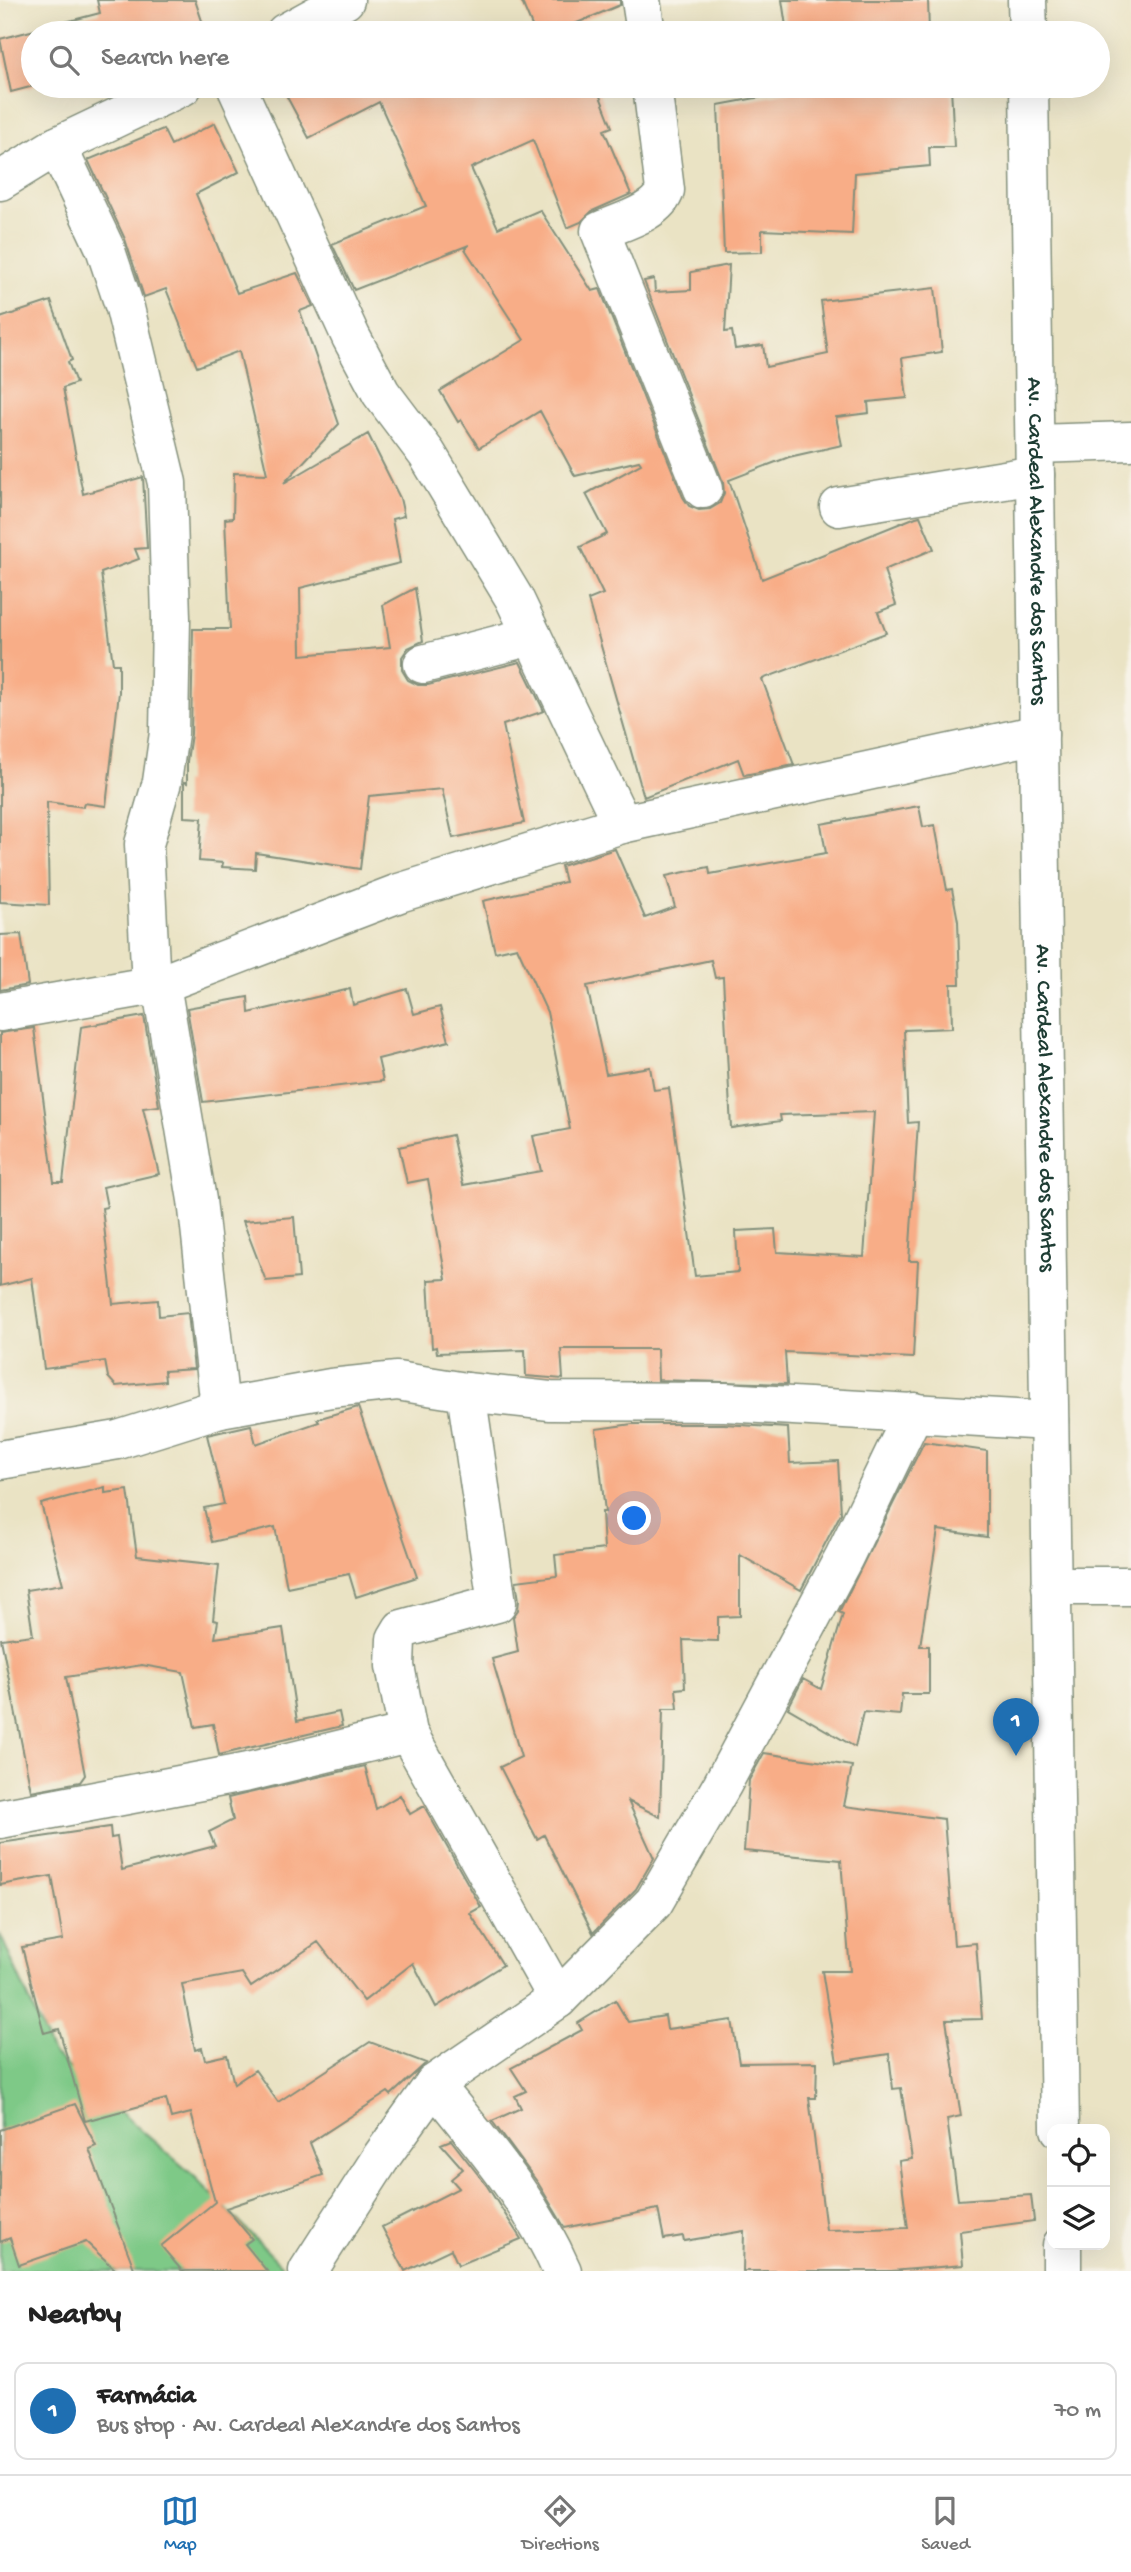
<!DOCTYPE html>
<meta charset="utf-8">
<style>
:root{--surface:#fff;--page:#f6f6f6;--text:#222;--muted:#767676;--line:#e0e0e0;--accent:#1f6fb2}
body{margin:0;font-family:"Gochi Hand",sans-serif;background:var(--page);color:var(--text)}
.controls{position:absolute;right:21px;bottom:21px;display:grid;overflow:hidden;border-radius:14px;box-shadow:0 7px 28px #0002}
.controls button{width:63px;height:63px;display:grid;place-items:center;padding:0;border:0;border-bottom:2px solid var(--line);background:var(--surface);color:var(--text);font:35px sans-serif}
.you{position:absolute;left:635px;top:1519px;width:24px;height:24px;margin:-18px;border:5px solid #fff;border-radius:50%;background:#1a73e8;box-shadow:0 0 0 10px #1a73e833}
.badge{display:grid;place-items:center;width:46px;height:46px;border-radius:50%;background:var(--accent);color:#fff;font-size:23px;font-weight:700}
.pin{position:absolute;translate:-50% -58px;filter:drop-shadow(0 2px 4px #0008)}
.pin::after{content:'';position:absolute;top:37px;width:24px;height:21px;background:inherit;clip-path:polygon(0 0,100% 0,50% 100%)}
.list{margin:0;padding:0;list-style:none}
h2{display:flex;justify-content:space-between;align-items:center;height:91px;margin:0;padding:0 28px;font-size:30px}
h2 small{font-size:23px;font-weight:400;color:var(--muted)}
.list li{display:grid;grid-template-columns:46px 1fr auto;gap:21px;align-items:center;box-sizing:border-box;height:98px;margin:0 14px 14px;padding:0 14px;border:2px solid var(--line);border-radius:14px}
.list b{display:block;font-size:26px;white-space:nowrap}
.list p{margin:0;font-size:23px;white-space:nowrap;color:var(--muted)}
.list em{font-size:23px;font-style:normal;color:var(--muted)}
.icon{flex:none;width:38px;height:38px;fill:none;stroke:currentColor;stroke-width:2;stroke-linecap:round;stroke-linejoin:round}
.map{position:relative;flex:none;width:1131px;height:2271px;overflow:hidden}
.search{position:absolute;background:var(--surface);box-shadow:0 7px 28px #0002;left:21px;right:21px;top:21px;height:77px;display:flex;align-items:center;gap:18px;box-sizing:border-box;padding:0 24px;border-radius:38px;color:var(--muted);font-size:26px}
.sheet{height:203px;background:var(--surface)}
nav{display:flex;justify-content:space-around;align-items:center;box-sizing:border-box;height:98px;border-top:2px solid var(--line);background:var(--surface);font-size:19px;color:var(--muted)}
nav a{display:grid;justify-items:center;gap:4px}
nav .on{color:var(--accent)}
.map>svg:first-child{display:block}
</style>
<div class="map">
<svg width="1131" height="2271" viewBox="0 0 1131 2271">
<rect width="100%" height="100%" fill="#f7f3e8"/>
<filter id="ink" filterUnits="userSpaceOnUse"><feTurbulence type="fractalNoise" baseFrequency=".0143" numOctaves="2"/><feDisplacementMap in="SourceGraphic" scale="14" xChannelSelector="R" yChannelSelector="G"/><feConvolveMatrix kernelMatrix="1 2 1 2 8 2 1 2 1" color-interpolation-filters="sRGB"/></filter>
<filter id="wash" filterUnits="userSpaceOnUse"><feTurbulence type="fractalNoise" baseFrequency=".00686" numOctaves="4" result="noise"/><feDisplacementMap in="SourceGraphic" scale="28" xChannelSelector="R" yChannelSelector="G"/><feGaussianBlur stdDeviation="1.57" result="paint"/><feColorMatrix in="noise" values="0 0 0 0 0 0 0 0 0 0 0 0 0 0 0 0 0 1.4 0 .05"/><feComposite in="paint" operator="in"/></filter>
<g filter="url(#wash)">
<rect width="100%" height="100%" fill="#eae3c4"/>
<path fill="#7ec987" stroke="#4e835e" stroke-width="2" d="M 0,1934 L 53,2054 L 194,2176 L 287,2271 L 0,2271 Z"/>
<g id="blocks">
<path fill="#f8ad87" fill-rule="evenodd" d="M 97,0 L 195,0 L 206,33 L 33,33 L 34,86 L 11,92 L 0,39 L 100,13 Z
M 521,0 L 620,0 L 620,5 L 553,33 L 535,33 Z
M 782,0 L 928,0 L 929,33 L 787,33 Z
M 308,86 L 596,86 L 612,127 L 604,130 L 631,194 L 592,211 L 581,222 L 567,228 L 533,140 L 471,168 L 498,228 L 540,210 L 592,291 L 600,289 L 683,497 L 689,506 L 699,510 L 710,509 L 720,503 L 724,493 L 723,482 L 644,281 L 654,279 L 655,292 L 691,290 L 691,272 L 729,265 L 725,332 L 732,331 L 735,349 L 763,345 L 766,367 L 828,354 L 821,301 L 935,288 L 942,352 L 902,358 L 907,398 L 868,402 L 869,413 L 836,417 L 842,445 L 789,457 L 729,480 L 762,579 L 916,517 L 920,516 L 934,549 L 884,570 L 896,605 L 878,612 L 886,633 L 762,679 L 794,765 L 744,775 L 738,759 L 644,797 L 588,600 L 603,594 L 580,547 L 607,534 L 586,494 L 641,464 L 639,461 L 575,476 L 540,411 L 479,448 L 461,420 L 458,422 L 440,391 L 524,340 L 465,249 L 469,245 L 354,290 L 332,244 L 426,206 L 379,102 L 309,138 L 287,97 Z
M 821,86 L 951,86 L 954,147 L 929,147 L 930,166 L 855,173 L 852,234 L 762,230 L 762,252 L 724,253 L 718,105 Z
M 215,123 L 239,172 L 196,194 L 237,293 L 297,273 L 313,306 L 300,311 L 339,424 L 284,483 L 368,434 L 400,498 L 404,516 L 392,519 L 400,563 L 300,588 L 301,655 L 390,647 L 383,605 L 415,588 L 423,641 L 408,648 L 402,657 L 402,670 L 408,680 L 418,685 L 428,685 L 520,662 L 544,711 L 503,725 L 524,823 L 453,838 L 442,789 L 369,796 L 360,869 L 256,853 L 255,869 L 222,867 L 223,863 L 199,861 L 202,818 L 184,817 L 184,782 L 187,783 L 187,761 L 191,734 L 193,629 L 230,629 L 225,519 L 233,518 L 234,473 L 267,474 L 239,351 L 197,367 L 166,289 L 144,297 L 125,239 L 88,160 L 163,129 L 171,145 Z
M 51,301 L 72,360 L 68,362 L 76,383 L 63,388 L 83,494 L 143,477 L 147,548 L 135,549 L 139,559 L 101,573 L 113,664 L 119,664 L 119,692 L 106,806 L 84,803 L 83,807 L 47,802 L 49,905 L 0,902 L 0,318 Z
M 919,806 L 923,827 L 935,825 L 947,890 L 952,889 L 958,921 L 960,984 L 951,984 L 952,1028 L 904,1030 L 908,1123 L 918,1122 L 909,1261 L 918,1261 L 913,1358 L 785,1352 L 787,1384 L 658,1380 L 657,1349 L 561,1349 L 563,1379 L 526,1376 L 525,1350 L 437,1353 L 436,1347 L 432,1348 L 428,1280 L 446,1279 L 428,1179 L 407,1183 L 399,1147 L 452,1135 L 463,1185 L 541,1171 L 533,1136 L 570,1129 L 547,1012 L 517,947 L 495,952 L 483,901 L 565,882 L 561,866 L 615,849 L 645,918 L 675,907 L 666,876 L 709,867 L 710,874 L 826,853 L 821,824 ZM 711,960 L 715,978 L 723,977 L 731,1128 L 781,1121 L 780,1115 L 874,1112 L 864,1257 L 777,1252 L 775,1229 L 736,1231 L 738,1272 L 695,1276 L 669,1088 L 654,1090 L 650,1067 L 606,1074 L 587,986 Z
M 21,934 L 28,985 L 0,990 L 0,935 Z
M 350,989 L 353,1005 L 407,989 L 414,1014 L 440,1007 L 449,1041 L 378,1059 L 383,1081 L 203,1102 L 187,1008 L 248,997 L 249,1013 Z
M 144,1016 L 159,1106 L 143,1108 L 159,1174 L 103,1187 L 107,1207 L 102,1208 L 113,1304 L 158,1300 L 159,1316 L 188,1313 L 194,1369 L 164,1371 L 165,1381 L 116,1386 L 108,1377 L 105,1361 L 44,1369 L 32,1278 L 0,1286 L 0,1033 L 34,1028 L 54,1182 L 63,1182 L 81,1027 Z
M 294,1217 L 299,1278 L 266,1281 L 243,1221 Z
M 358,1407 L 417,1577 L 356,1597 L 349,1574 L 287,1587 L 275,1527 L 212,1542 L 204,1508 L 224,1504 L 207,1435 L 251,1425 L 256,1444 L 319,1422 L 317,1419 Z
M 632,1424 L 724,1424 L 788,1428 L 790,1463 L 838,1461 L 841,1513 L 801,1590 L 740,1555 L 740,1616 L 718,1617 L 718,1641 L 683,1640 L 685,1688 L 676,1689 L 678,1709 L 663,1709 L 660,1817 L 628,1801 L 654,1858 L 636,1889 L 593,1933 L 544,1835 L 537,1839 L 500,1767 L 521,1757 L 492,1659 L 518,1652 L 513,1617 L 518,1610 L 519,1600 L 516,1581 L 557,1576 L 555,1555 L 604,1549 L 602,1512 L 605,1512 L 596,1429 Z
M 924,1442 L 987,1451 L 987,1537 L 938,1530 L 920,1646 L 929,1646 L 929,1694 L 902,1694 L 900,1715 L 863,1712 L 855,1747 L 788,1708 L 803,1679 L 821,1689 L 843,1614 L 839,1612 Z
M 105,1487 L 105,1493 L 128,1490 L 137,1556 L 219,1565 L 213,1620 L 218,1621 L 215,1638 L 283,1628 L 297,1721 L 339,1712 L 342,1726 L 219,1755 L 213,1724 L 195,1727 L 183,1672 L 142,1665 L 66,1677 L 85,1775 L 80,1782 L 31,1791 L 1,1639 L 33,1635 L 26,1590 L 63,1584 L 41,1504 Z
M 764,1753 L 852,1766 L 844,1806 L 944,1819 L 954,1945 L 976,1943 L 982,2019 L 946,2020 L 961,2116 L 947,2119 L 958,2200 L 1031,2195 L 1034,2221 L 960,2231 L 963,2265 L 891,2271 L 743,2271 L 744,2231 L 684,2241 L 683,2236 L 664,2239 L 658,2209 L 565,2228 L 538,2183 L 492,2121 L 521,2108 L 515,2096 L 526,2091 L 511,2068 L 582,2030 L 578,2023 L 615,2000 L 628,2022 L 665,2016 L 667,2029 L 732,2020 L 739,2063 L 817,2062 L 816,2098 L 809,2098 L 826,2230 L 908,2228 L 899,2161 L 912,2159 L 901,2088 L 893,2089 L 889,2054 L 837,2062 L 822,1971 L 850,1971 L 841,1860 L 744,1851 L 749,1780 Z
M 365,1766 L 376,1809 L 400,1795 L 410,1814 L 424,1806 L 481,1907 L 470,1913 L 503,1965 L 436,2007 L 413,1963 L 364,2001 L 318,1942 L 251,1987 L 242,1973 L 182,1984 L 195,2050 L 202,2048 L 205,2060 L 227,2055 L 234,2084 L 255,2070 L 278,2102 L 370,2042 L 426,2063 L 391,2095 L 388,2092 L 310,2143 L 323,2175 L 226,2208 L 252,2239 L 245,2244 L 267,2271 L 182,2271 L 161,2246 L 215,2202 L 191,2113 L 171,2118 L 166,2099 L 85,2121 L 59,2029 L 44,2033 L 22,1947 L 63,1940 L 52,1876 L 0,1885 L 0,1843 L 110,1827 L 111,1838 L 117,1837 L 122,1870 L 215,1846 L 209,1832 L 233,1820 L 228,1798 Z
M 75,2104 L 96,2146 L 89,2149 L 135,2271 L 117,2271 L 86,2242 L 19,2265 L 10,2238 L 0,2242 L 0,2130 Z
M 451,2140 L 487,2186 L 521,2239 L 458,2265 L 451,2249 L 405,2271 L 382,2227 L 459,2188 L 451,2179 L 463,2169 L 441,2144 Z"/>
</g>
</g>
<g filter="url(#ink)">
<use href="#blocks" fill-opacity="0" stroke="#84907c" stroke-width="2"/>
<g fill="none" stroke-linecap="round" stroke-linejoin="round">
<defs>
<g id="minor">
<path d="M 641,0 L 646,33"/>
<path d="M 1027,0 L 1028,33"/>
<path d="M 285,33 L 345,0"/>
<path d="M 236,86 L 351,337 L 381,393 L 427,454 L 514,598 L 622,824"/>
<path d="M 652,86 L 665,190 C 658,213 620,222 600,231 L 703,489"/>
<path id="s1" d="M 1029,86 L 1060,2129"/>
<path d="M 57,146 L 105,248 L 125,308 L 167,483 L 171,618 L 169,733 L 162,782 L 144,844 L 151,987"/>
<path d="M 0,181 L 57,146 L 183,86"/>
<path d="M 1035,444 L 1131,441"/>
<path d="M 839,507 L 1035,475"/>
<path d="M 423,664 L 532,636"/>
<path d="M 161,984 L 197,1200 L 220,1408"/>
<path d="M 0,1012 L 161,984 L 399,893 L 622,824 L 1039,734"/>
<path d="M 466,1392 L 497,1603 L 402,1629 L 396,1639 L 395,1666 L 408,1733 L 558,1999"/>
<path d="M 0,1460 L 118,1440 L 220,1408 L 331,1388 L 397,1381 L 466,1392 L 550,1401 L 725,1402 L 1049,1421"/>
<path d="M 1051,1586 L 1131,1586"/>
<path d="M 0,1819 L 248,1772 L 408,1733"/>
<path d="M 434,2084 C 482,2144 531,2199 562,2271"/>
<path d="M 1062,2245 L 1062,2271"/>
<path d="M 308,2271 L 382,2156 L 434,2084 L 558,1999 L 654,1902 L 722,1785 L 844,1557 L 914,1412"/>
</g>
</defs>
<use href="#minor" stroke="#84907c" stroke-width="41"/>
<use href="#minor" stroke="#fff" stroke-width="38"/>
</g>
</g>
<g text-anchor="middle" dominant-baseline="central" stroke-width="6" stroke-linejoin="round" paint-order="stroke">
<g font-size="23" fill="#1f3d34" stroke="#f7f3e8">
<text stroke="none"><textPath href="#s1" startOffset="455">Av. Cardeal Alexandre dos Santos</textPath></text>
<text stroke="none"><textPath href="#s1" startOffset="1022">Av. Cardeal Alexandre dos Santos</textPath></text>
</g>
</g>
</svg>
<div class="controls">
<button><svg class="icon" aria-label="locate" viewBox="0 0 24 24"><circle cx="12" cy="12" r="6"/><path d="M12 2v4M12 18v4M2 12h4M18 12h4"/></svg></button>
<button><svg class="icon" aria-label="layers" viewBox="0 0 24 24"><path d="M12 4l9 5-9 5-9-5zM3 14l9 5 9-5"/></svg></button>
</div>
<div class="you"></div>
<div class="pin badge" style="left:1016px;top:1756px">1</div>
<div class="search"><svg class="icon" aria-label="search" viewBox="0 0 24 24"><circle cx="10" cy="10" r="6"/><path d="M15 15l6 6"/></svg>Search here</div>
</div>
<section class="sheet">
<h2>Nearby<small></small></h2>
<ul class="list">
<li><span class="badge">1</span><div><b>Farmácia</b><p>Bus stop · Av. Cardeal Alexandre dos Santos</p></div><em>70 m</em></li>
</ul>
</section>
<nav>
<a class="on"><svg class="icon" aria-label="map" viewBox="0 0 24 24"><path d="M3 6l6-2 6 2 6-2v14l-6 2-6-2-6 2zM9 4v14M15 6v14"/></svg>Map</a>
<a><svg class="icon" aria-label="directions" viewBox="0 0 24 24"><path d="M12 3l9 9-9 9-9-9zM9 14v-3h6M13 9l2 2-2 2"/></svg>Directions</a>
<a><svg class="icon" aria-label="saved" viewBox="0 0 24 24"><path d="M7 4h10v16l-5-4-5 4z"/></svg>Saved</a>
</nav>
